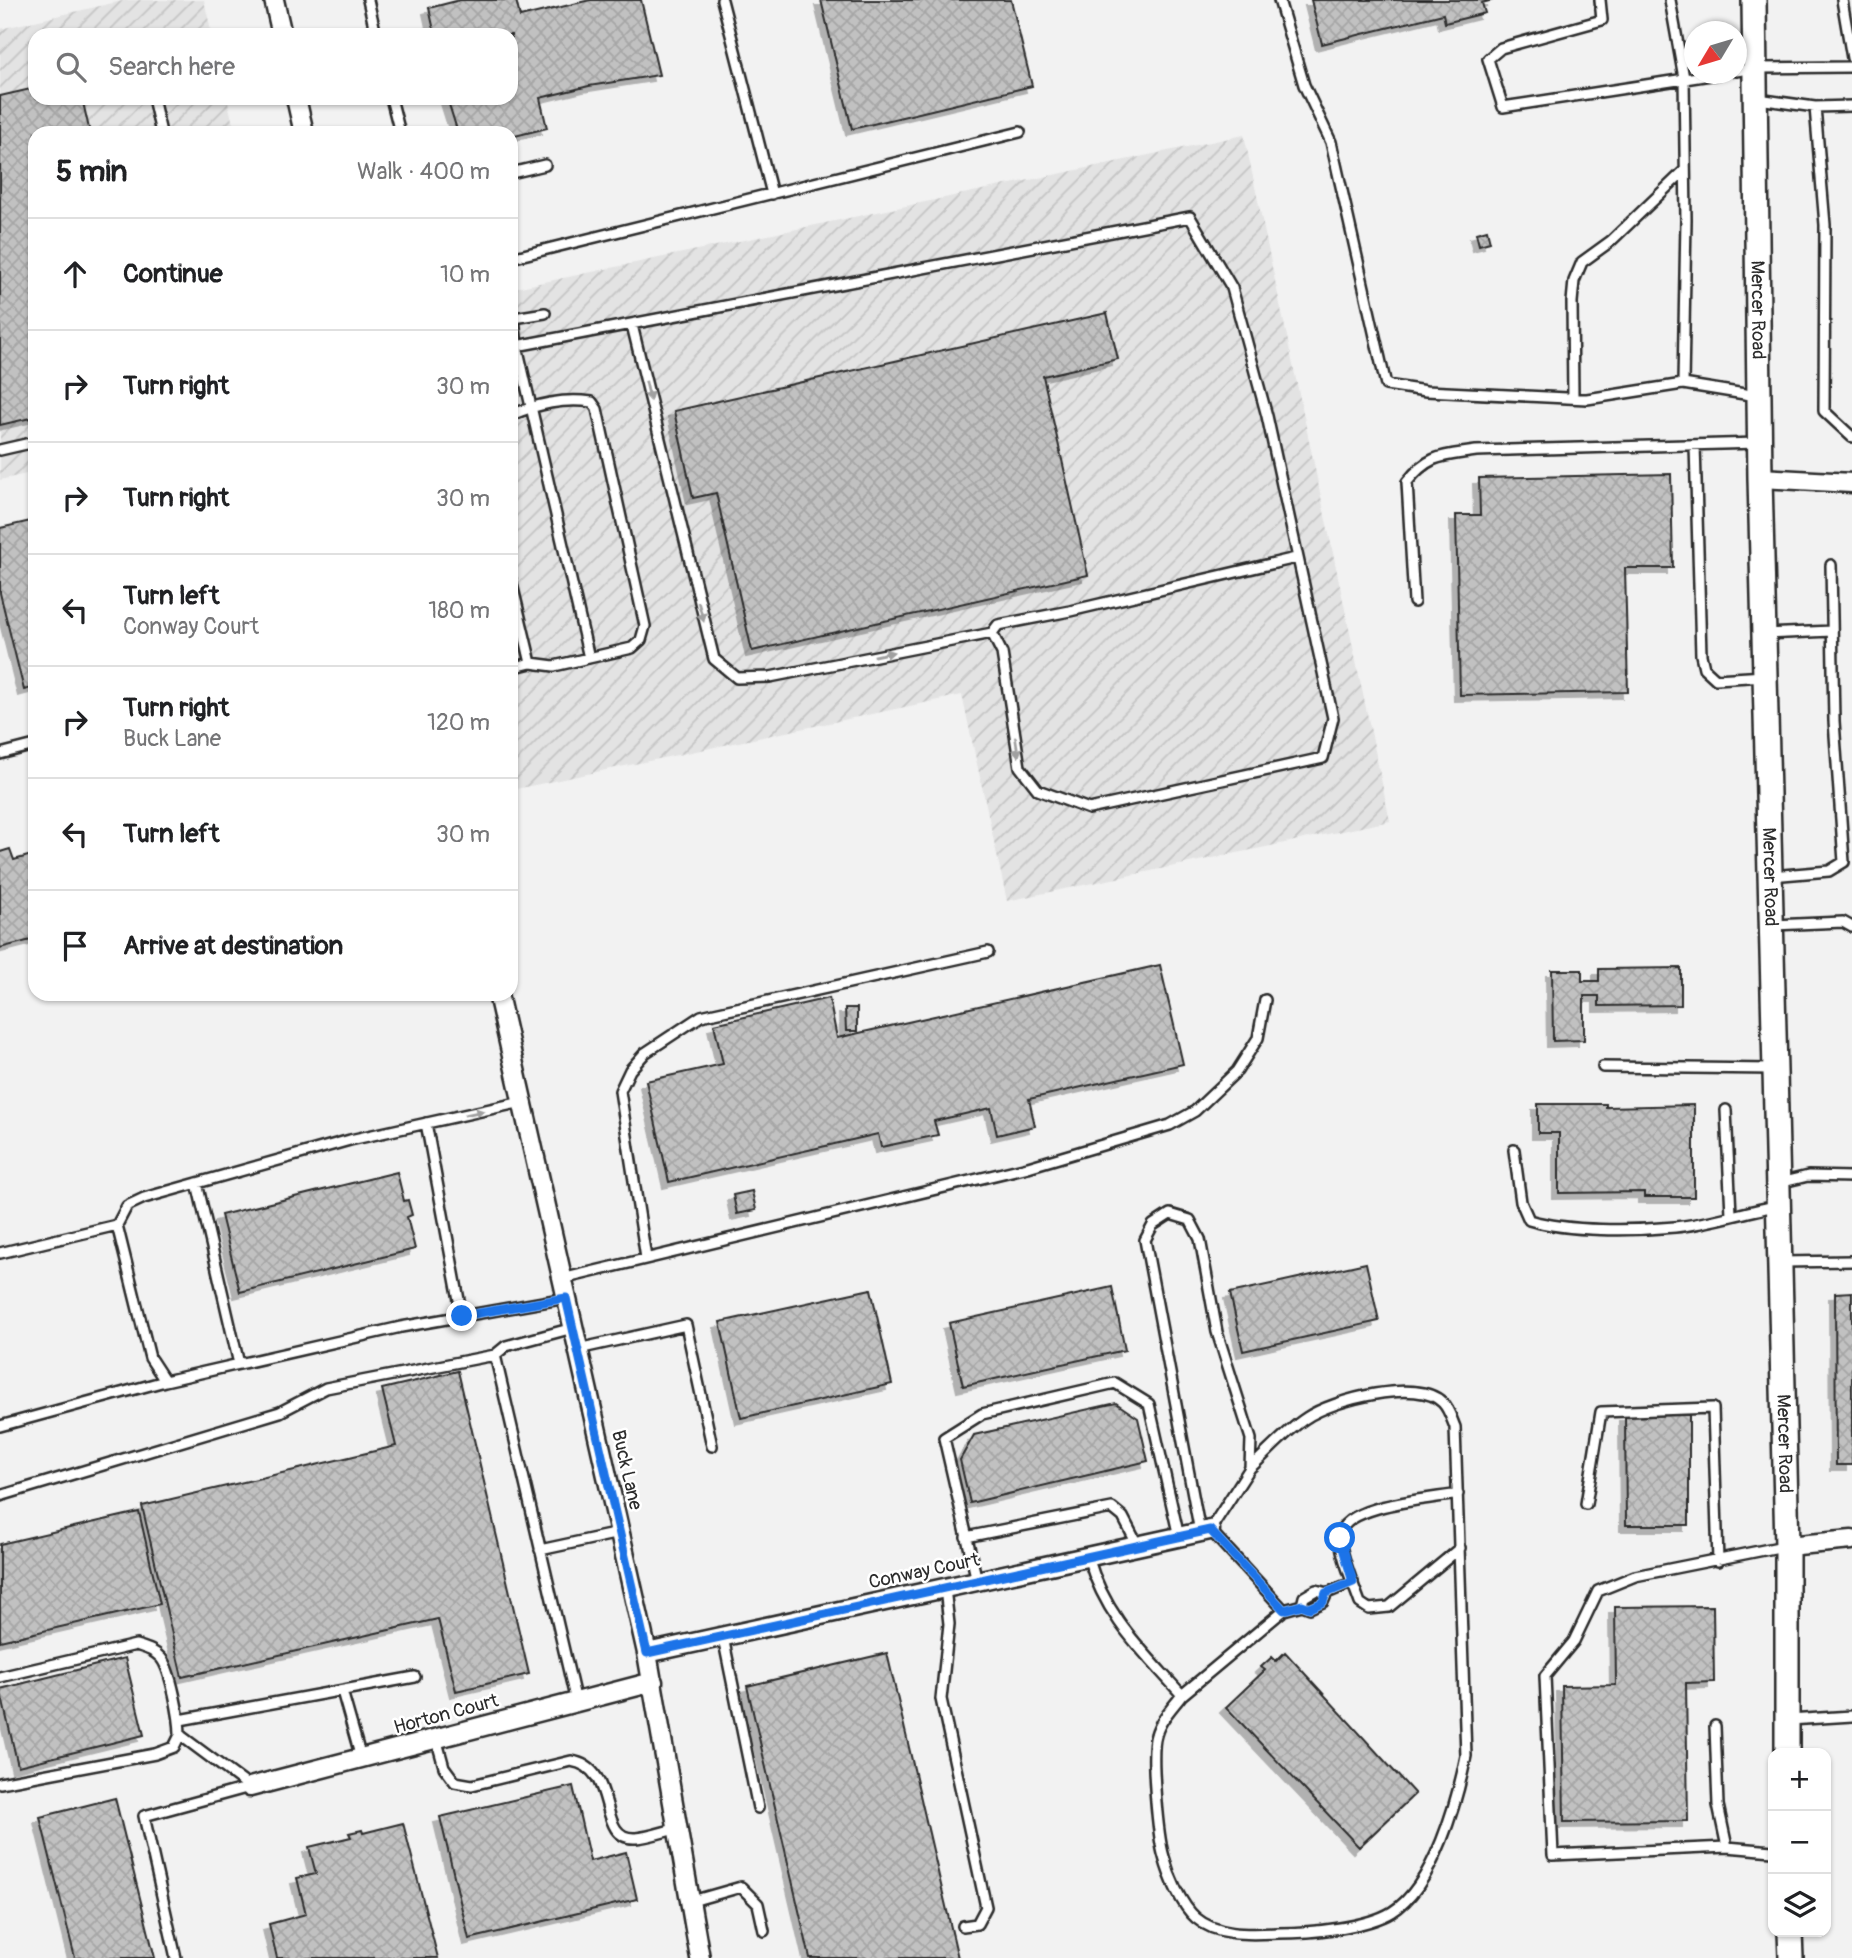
<!DOCTYPE html>
<meta charset="utf-8">
<style>
:root{--surface:#fff;--page:#f2f2f2;--text:#202124;--muted:#757577;--line:#e0e0e0}
body{margin:0;font-family:Pangolin,sans-serif;background:var(--page);color:var(--text)}
.controls{position:absolute;right:21px;bottom:21px;display:grid;overflow:hidden;border-radius:14px;box-shadow:0 2px 5px #0004}
.controls button{width:63px;height:63px;display:grid;place-items:center;padding:0;border:0;border-bottom:2px solid var(--line);background:var(--surface);color:var(--text);font:35px sans-serif}
.compass{position:absolute;left:1684px;top:21px;width:63px;height:63px;border-radius:50%;background:var(--surface);box-shadow:0 2px 5px #0004;rotate:232deg}
.stop{position:absolute;width:21px;height:21px;margin:-16px;border:5px solid #1a73e8;border-radius:50%;background:#fff}
.stop.end{background:#1a73e8;border-color:#fff;box-shadow:0 2px 7px #0008}
.list{margin:0;padding:0;list-style:none}
h2{display:flex;justify-content:space-between;align-items:center;height:91px;margin:0;padding:0 28px;font-size:30px}
h2 small{font-size:23px;font-weight:400;color:var(--muted)}
.list li{display:grid;grid-template-columns:46px 1fr auto;gap:21px;align-items:center;box-sizing:border-box;height:112px;padding:0 28px;border-top:2px solid var(--line)}
.list b{display:block;font-size:26px;white-space:nowrap}
.list p{margin:0;font-size:23px;white-space:nowrap;color:var(--muted)}
.list em{font-size:23px;font-style:normal;color:var(--muted)}
.icon{flex:none;width:38px;height:38px;fill:none;stroke:currentColor;stroke-width:2;stroke-linecap:round;stroke-linejoin:round}
.map{position:relative;flex:none;width:1852px;height:1958px;overflow:hidden}
.search{position:absolute;background:var(--surface);box-shadow:0 2px 5px #0004;left:28px;top:28px;width:490px;height:77px;display:flex;align-items:center;gap:18px;box-sizing:border-box;padding:0 24px;border-radius:21px;color:var(--muted);font-size:26px}
.panel{position:absolute;background:var(--surface);box-shadow:0 2px 5px #0004;left:28px;top:126px;width:490px;height:875px;border-radius:21px}
.map>svg:first-child{display:block}
</style>
<div class="map">
<svg width="1852" height="1958" viewBox="0 0 1852 1958">
<defs>
<pattern id="industrial-furrows" width="10" height="10" patternUnits="userSpaceOnUse" patternTransform="scale(1.75)"><rect width="10" height="10" fill="#e3e3e3"/><path d="M-1 1l2-2M0 10L10 0M9 11l2-2" fill="none" stroke="#c3c3c3"/></pattern>
<pattern id="building-cross-hatch" width="8" height="8" patternUnits="userSpaceOnUse" patternTransform="scale(1.75)"><rect width="8" height="8" fill="#c1c1c1"/><path d="M0 0l8 8M0 8l8-8" fill="none" stroke="#a6a6a6"/></pattern>
<filter id="shadow"><feDropShadow dx="-6" dy="6" stdDeviation="0" flood-color="#0004"/></filter>
</defs>
<rect width="100%" height="100%" fill="#f2f2f2"/>
<filter id="ink" filterUnits="userSpaceOnUse"><feTurbulence type="fractalNoise" baseFrequency=".0143" numOctaves="2"/><feDisplacementMap in="SourceGraphic" scale="14" xChannelSelector="R" yChannelSelector="G"/><feConvolveMatrix kernelMatrix="1 2 1 2 8 2 1 2 1" color-interpolation-filters="sRGB"/></filter>
<g filter="url(#ink)">
<path fill="url(#industrial-furrows)" d="M 126,0 L 204,0 L 212,35 L 35,35 L 35,98 L 227,98 L 235,133 L 35,133 L 35,472 L 0,480 L 0,29 Z
M 1244,135 L 1390,821 L 1007,901 L 962,695 L 511,790 L 511,289 Z"/>
<path fill="url(#building-cross-hatch)" stroke="#2b2b2b" stroke-width="2" filter="url(#shadow)" d="M 460,0 L 516,0 L 520,17 L 590,0 L 641,0 L 659,75 L 589,86 L 540,98 L 547,128 L 511,137 L 511,133 L 458,133 L 447,98 L 511,98 L 511,35 L 435,35 L 429,8 Z
M 821,0 L 1011,0 L 1032,86 L 852,129 Z
M 1311,0 L 1493,0 L 1482,3 L 1485,13 L 1445,23 L 1443,14 L 1322,44 Z
M 35,88 L 35,98 L 82,98 L 90,133 L 35,133 L 35,417 L 0,425 L 0,96 Z
M 1487,230 L 1490,242 L 1479,245 L 1476,233 Z
M 1107,313 L 1118,359 L 1043,376 L 1088,575 L 752,651 L 716,493 L 693,498 L 674,411 Z
M 1671,474 L 1673,568 L 1625,568 L 1628,692 L 1460,695 L 1456,515 L 1480,515 L 1479,478 Z
M 35,520 L 35,687 L 24,690 L 0,593 L 0,528 Z
M 10,849 L 14,860 L 35,854 L 35,939 L 0,948 L 0,852 Z
M 1160,965 L 1183,1064 L 1029,1099 L 1035,1126 L 997,1135 L 991,1108 L 934,1121 L 938,1135 L 881,1147 L 878,1134 L 669,1182 L 646,1081 L 723,1064 L 714,1024 L 829,998 L 837,1038 Z
M 1681,968 L 1681,1005 L 1599,1006 L 1599,996 L 1584,996 L 1584,1040 L 1553,1041 L 1552,970 L 1582,970 L 1582,981 L 1599,981 L 1599,969 Z
M 845,1008 L 857,1008 L 857,1031 L 846,1031 Z
M 1538,1104 L 1606,1104 L 1606,1107 L 1694,1105 L 1694,1197 L 1644,1197 L 1644,1192 L 1559,1193 L 1559,1133 L 1538,1133 Z
M 397,1172 L 404,1201 L 408,1200 L 412,1215 L 407,1217 L 415,1249 L 240,1292 L 221,1215 Z
M 752,1191 L 756,1210 L 737,1214 L 733,1195 Z
M 1366,1263 L 1379,1321 L 1243,1351 L 1230,1293 Z
M 1112,1287 L 1125,1350 L 963,1386 L 949,1323 Z
M 871,1289 L 892,1384 L 741,1418 L 720,1322 Z
M 1852,1292 L 1852,1465 L 1836,1465 L 1835,1293 Z
M 458,1371 L 529,1674 L 456,1691 L 438,1619 L 182,1677 L 142,1506 L 396,1446 L 382,1389 Z
M 1116,1403 L 1138,1418 L 1148,1461 L 970,1503 L 960,1460 L 974,1435 Z
M 1625,1415 L 1689,1415 L 1689,1525 L 1626,1525 Z
M 139,1512 L 160,1604 L 0,1641 L 0,1544 Z
M 1713,1606 L 1714,1682 L 1686,1683 L 1688,1821 L 1564,1822 L 1562,1686 L 1616,1685 L 1615,1607 Z
M 1285,1652 L 1415,1794 L 1359,1847 L 1226,1707 L 1265,1670 L 1261,1667 L 1272,1657 L 1276,1661 Z
M 887,1653 L 958,1958 L 810,1958 L 747,1686 Z
M 125,1658 L 144,1735 L 18,1766 L 0,1689 Z
M 573,1786 L 590,1861 L 626,1852 L 637,1899 L 469,1939 L 440,1817 Z
M 115,1798 L 155,1958 L 75,1958 L 40,1817 Z
M 403,1823 L 438,1958 L 277,1958 L 269,1924 L 306,1914 L 297,1878 L 316,1874 L 309,1847 L 351,1837 L 349,1833 L 362,1830 L 363,1833 Z"/>
<g fill="none" stroke-linecap="round" stroke-linejoin="round">
<defs>
<path id="lane" d="M 368,0 L 376,35
M 722,0 L 772,194
M 1279,0 L 1304,85 L 1331,142 L 1386,385 L 1426,391 L 1587,399 L 1683,384
M 1600,0 L 1602,20 L 1501,48 L 1488,59 L 1503,107 L 1717,74
M 1670,0 L 1684,78 L 1686,220 L 1683,384 L 1757,396
M 1842,0 L 1852,58
M 1736,71 L 1758,68 L 1852,67
M 153,98 L 161,133
M 391,98 L 400,133
M 1758,99 L 1815,107 L 1852,106
M 1815,107 L 1825,225 L 1824,411 L 1852,437
M 511,173 L 545,165
M 511,258 L 1020,132
M 514,318 L 545,313
M 511,319 L 514,318 L 517,346 L 589,658
M 511,347 L 1190,217 L 1232,288 L 1267,416 L 1333,718 L 1323,758 L 1089,809 L 1038,790 L 1020,767 L 1002,653 L 992,633 L 770,677 L 737,678 L 714,659 L 632,325
M 1573,398 L 1572,302 L 1574,281 L 1582,262 L 1611,241 L 1685,170
M 511,415 C 538,404 563,398 592,402 L 597,409 L 645,626 L 641,640 L 632,648 L 554,666 L 531,663 L 511,580
M 1695,445 L 1701,655 L 1704,668 L 1716,679 L 1765,676
M 0,450 L 35,442
M 1414,602 L 1407,482 C 1429,454 1443,456 1476,451 L 1758,443
M 992,633 L 998,625 L 1070,611 L 1296,558
M 1765,634 L 1832,631
M 511,668 L 531,663
M 0,754 L 35,745
M 1771,876 L 1829,871 L 1844,862 L 1834,721 L 1831,565
M 1773,925 L 1843,922 L 1852,927
M 1603,1067 L 1773,1069
M 522,1102 L 350,1140 L 144,1198 L 127,1206 L 117,1225 L 150,1358 L 165,1381 L 401,1327 L 566,1298
M 1726,1110 L 1731,1214
M 426,1123 L 462,1316
M 1514,1150 L 1521,1202 L 1529,1220 C 1570,1232 1632,1231 1675,1227 C 1708,1224 1743,1212 1776,1206
M 197,1183 L 239,1364
M 1779,1183 L 1808,1176 L 1852,1177
M 0,1253 L 117,1225
M 646,1258 L 620,1091 L 630,1070 L 645,1053 L 701,1016 L 988,952
M 1781,1262 L 1852,1261
M 562,1279 L 1028,1167 L 1170,1125 L 1195,1111 L 1237,1071 L 1258,1038 L 1265,1000
M 573,1328 L 506,1346 L 495,1355 L 576,1702
M 578,1349 L 686,1325 L 712,1446
M 0,1426 L 165,1381
M 1458,1494 C 1432,1499 1344,1504 1340,1535 C 1339,1551 1354,1586 1360,1603 L 1369,1609 L 1389,1607 L 1460,1548
M 0,1496 L 280,1412 L 326,1388 L 495,1355
M 1586,1504 L 1601,1412 L 1713,1408 L 1718,1561
M 966,1537 L 1112,1508 L 1123,1517 L 1138,1546
M 540,1550 L 619,1533
M 1088,1557 C 1106,1618 1141,1649 1182,1695 L 1284,1610 L 1210,1530 L 1250,1468 L 1251,1439 L 1217,1332 L 1200,1239 L 1190,1220 L 1170,1214 L 1153,1225 L 1145,1240 L 1200,1532
M 977,1581 L 944,1438 L 982,1414 L 1115,1383 L 1149,1404 L 1179,1537
M 945,1588 L 949,1624 L 941,1699 L 986,1907 L 977,1924 L 963,1926
M 1327,1593 L 1353,1582
M 1284,1610 L 1302,1605 L 1310,1608 L 1323,1602 L 1327,1593 L 1316,1590 L 1304,1597 L 1302,1605
M 723,1637 L 758,1808
M 0,1677 L 136,1645 C 145,1648 154,1650 161,1658 C 171,1670 180,1718 180,1735
M 342,1691 L 361,1758
M 1182,1695 C 1172,1708 1160,1720 1156,1735 C 1150,1753 1158,1838 1164,1857 C 1169,1876 1181,1905 1196,1918 C 1218,1937 1252,1934 1278,1933 C 1309,1933 1366,1928 1392,1912 C 1434,1886 1457,1801 1466,1756 L 1455,1427 C 1452,1420 1449,1409 1443,1403 C 1419,1377 1332,1400 1306,1418 C 1286,1431 1268,1452 1250,1468
M 180,1720 L 415,1677
M 1789,1720 L 1852,1716
M 1715,1726 L 1718,1805 L 1727,1847 L 1773,1851
M 436,1738 L 444,1767 L 455,1782 L 472,1785 L 571,1761 C 620,1768 595,1841 636,1838 C 650,1837 665,1831 679,1828
M 0,1783 L 155,1754 L 174,1747 L 180,1735 L 250,1787
M 1727,1847 L 1553,1855 L 1545,1676 L 1574,1641 L 1598,1591 L 1635,1576 L 1784,1546
M 692,1901 L 741,1887 L 758,1904 L 764,1931
M 176,1958 L 144,1816 L 250,1787"/>
<path id="street" d="M 274,0 L 282,35
M 296,98 L 304,133
M 1760,478 L 1852,483
M 498,994 L 647,1653 L 700,1958
M 1787,1546 L 1852,1540
M 647,1653 L 1210,1530
M 250,1787 L 653,1682"/>
<g id="secondary">
<path id="s1" d="M 1754,0 L 1760,478 L 1787,1546 L 1787,1753"/>
<path d="M 1790,1932 L 1791,1958"/>
</g>
</defs>
<use href="#lane" stroke="#2b2b2b" stroke-width="14"/>
<use href="#street" stroke="#2b2b2b" stroke-width="23"/>
<use href="#secondary" stroke="#2b2b2b" stroke-width="28"/>
<use href="#lane" stroke="#fff" stroke-width="9"/>
<use href="#street" stroke="#fff" stroke-width="18"/>
<use href="#secondary" stroke="#fff" stroke-width="23"/>
</g>
<defs><path id="oneway-solid" d="M-6-.8H1V-3.2L6.5 0L1 3.2V.8H-6Z" transform="scale(1.75)"/></defs>
<g fill="#a0a0a0">
<use href="#oneway-solid" transform="translate(648 391) rotate(77)"/>
<use href="#oneway-solid" transform="translate(701 612) rotate(74)"/>
<use href="#oneway-solid" transform="translate(884 654) rotate(-11)"/>
<use href="#oneway-solid" transform="translate(1017 747) rotate(81)"/>
<use href="#oneway-solid" transform="translate(474 1113) rotate(-12)"/>
</g>
</g>
<g fill="none" stroke-linecap="round" stroke-linejoin="round" filter="url(#ink)">
<path stroke="#1a73e8" stroke-width="9" d="M 462,1316 L 566,1298 L 647,1653 L 1210,1530 L 1284,1610 L 1302,1605 L 1310,1608 L 1323,1602 L 1326,1593 L 1353,1582 L 1340,1538"/>
</g>
<g text-anchor="middle" dominant-baseline="central" stroke-width="5" stroke-linejoin="round" paint-order="stroke">
<g font-size="19" fill="#2b2b2b" stroke="#fff">
<text stroke="none"><textPath href="#s1" startOffset="310">Mercer Road</textPath></text>
<text stroke="none"><textPath href="#s1" startOffset="877">Mercer Road</textPath></text>
<text stroke="none"><textPath href="#s1" startOffset="1444">Mercer Road</textPath></text>
<text transform="translate(627 1470) rotate(77)">Buck Lane</text>
<text transform="translate(924 1571) rotate(-12)">Conway Court</text>
<text transform="translate(446 1714) rotate(-15)">Horton Court</text>
</g>
</g>
</svg>
<div class="controls">
<button>+</button>
<button>−</button>
<button><svg class="icon" aria-label="layers" viewBox="0 0 24 24"><path d="M12 4l9 5-9 5-9-5zM3 14l9 5 9-5"/></svg></button>
</div>
<svg class="compass" viewBox="-18 -18 36 36"><path d="M0-13l5 13h-10z" fill="#e53935"/><path d="M0 13l5-13h-10z" fill="#757577"/></svg>
<div class="stop" style="left:1340px;top:1538px"></div>
<div class="stop end" style="left:462px;top:1316px"></div>
<div class="search"><svg class="icon" aria-label="search" viewBox="0 0 24 24"><circle cx="10" cy="10" r="6"/><path d="M15 15l6 6"/></svg>Search here</div>
<section class="panel">
<h2>5 min<small>Walk · 400 m</small></h2>
<ul class="list">
<li><svg class="icon" aria-label="ahead" viewBox="0 0 24 24"><path d="M12 20V5M6 11l6-6 6 6"/></svg><div><b>Continue</b></div><em>10 m</em></li>
<li><svg class="icon" aria-label="right" viewBox="0 0 24 24"><path d="M7 20v-9h11M14 6l5 5-5 5"/></svg><div><b>Turn right</b></div><em>30 m</em></li>
<li><svg class="icon" aria-label="right" viewBox="0 0 24 24"><path d="M7 20v-9h11M14 6l5 5-5 5"/></svg><div><b>Turn right</b></div><em>30 m</em></li>
<li><svg class="icon" aria-label="left" viewBox="0 0 24 24"><path d="M17 20v-9H6M10 6l-5 5 5 5"/></svg><div><b>Turn left</b><p>Conway Court</p></div><em>180 m</em></li>
<li><svg class="icon" aria-label="right" viewBox="0 0 24 24"><path d="M7 20v-9h11M14 6l5 5-5 5"/></svg><div><b>Turn right</b><p>Buck Lane</p></div><em>120 m</em></li>
<li><svg class="icon" aria-label="left" viewBox="0 0 24 24"><path d="M17 20v-9H6M10 6l-5 5 5 5"/></svg><div><b>Turn left</b></div><em>30 m</em></li>
<li><svg class="icon" aria-label="arrive" viewBox="0 0 24 24"><path d="M6 21V4h12l-3 4 3 4H6"/></svg><div><b>Arrive at destination</b></div></li>
</ul>
</section>
</div>
